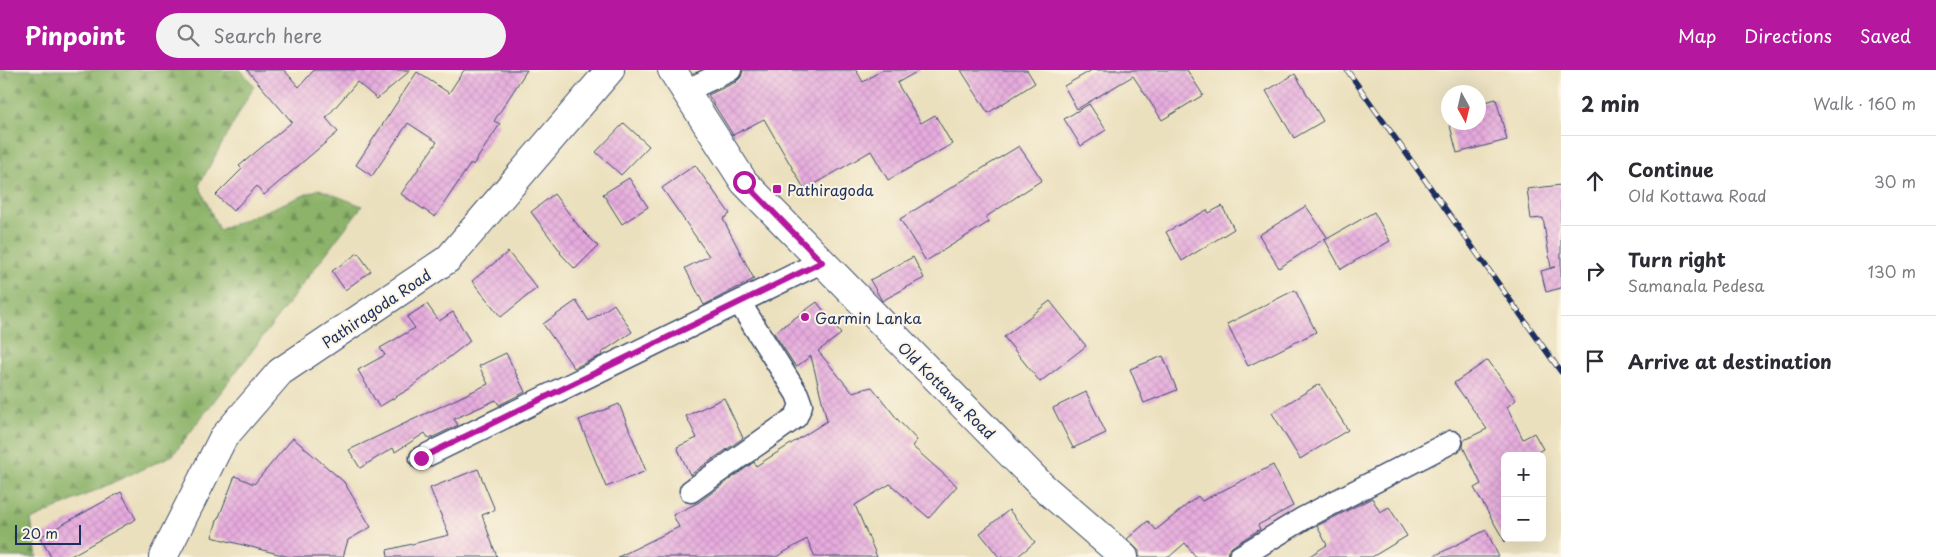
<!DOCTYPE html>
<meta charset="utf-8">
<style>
:root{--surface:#fff;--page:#f2f2f3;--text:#2b2b33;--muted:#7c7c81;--line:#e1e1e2;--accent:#b5179e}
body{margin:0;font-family:"Playpen Sans",sans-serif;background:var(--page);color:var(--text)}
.controls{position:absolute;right:15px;bottom:15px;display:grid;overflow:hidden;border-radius:8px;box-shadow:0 5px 20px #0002}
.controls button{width:45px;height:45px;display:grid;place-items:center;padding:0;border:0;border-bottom:1px solid var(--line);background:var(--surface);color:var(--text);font:25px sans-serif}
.compass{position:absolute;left:1441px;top:15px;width:45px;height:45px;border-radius:50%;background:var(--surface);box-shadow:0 5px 20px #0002;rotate:172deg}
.scale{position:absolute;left:15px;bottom:12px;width:66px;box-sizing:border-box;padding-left:5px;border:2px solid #1b2f5e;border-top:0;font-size:14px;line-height:18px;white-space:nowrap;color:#1b2f5e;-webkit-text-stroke:4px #fcf5e5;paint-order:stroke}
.stop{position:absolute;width:15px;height:15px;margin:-11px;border:4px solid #b5179e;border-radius:50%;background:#fff}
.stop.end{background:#b5179e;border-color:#fff;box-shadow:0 1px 5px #0008}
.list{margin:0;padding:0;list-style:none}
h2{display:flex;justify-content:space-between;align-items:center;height:65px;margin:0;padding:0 20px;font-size:21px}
h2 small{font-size:16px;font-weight:400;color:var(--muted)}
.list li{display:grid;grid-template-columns:32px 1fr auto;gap:15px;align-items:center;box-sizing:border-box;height:90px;padding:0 20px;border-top:1px solid var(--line)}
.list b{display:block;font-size:19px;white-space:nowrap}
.list p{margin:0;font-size:16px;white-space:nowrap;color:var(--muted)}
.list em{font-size:16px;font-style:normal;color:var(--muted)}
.icon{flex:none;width:28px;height:28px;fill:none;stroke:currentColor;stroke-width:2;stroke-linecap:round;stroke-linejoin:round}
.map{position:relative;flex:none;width:1561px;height:487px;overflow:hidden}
header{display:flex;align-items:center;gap:30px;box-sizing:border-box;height:70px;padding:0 25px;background:var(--accent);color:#fff}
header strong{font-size:24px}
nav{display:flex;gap:28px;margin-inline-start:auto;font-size:18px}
.search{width:350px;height:45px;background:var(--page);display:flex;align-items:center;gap:12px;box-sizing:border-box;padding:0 18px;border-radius:28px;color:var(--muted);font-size:19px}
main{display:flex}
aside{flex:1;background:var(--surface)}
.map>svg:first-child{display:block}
</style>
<header>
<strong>Pinpoint</strong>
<div class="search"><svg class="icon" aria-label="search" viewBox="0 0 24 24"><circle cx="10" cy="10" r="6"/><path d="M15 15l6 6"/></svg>Search here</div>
<nav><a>Map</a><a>Directions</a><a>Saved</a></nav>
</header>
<main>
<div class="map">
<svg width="1561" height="487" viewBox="0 0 1561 487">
<defs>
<pattern id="forest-firs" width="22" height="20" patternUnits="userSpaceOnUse" patternTransform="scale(1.25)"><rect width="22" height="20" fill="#8cb369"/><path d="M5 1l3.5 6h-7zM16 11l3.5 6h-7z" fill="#72925a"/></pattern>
<pattern id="building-cross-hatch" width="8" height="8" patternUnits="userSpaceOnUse" patternTransform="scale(1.25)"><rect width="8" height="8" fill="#e6abdd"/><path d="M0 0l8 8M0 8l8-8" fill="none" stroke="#c593c0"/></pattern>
</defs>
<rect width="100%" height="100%" fill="#fcf5e5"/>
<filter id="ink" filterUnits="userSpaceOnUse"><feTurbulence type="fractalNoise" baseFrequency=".02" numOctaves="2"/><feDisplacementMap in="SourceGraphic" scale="10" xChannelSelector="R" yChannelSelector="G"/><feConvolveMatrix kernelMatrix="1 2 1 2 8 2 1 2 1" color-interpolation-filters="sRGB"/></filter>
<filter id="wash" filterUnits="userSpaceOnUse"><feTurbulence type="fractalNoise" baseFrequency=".0096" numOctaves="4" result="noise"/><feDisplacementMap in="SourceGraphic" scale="20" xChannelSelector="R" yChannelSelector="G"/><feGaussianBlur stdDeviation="1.12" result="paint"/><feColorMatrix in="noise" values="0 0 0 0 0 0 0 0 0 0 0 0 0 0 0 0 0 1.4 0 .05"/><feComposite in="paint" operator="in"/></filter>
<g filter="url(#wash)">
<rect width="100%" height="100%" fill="#ebe0bd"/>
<path fill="url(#forest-firs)" stroke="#547164" d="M 0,0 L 241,0 L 254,16 L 199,115 L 219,160 L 319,119 L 362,136 L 173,385 L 31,450 L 37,487 L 1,487 L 0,481 Z"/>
<g id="blocks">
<path fill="url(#building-cross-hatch)" d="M 247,0 L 284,0 L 299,17 L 314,0 L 411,0 L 377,29 L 357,12 L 326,48 L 338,62 L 264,125 L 257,116 L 233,141 L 216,125 L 242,99 L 239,96 L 292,52 Z
M 464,0 L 527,0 L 494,51 L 500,54 L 473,95 L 471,93 L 435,147 L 401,124 L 437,72 L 408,53 L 372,106 L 356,95 L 417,2 L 449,23 Z
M 743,0 L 856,0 L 863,12 L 882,0 L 920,0 L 897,13 L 921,53 L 935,45 L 952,74 L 888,110 L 871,81 L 805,120 L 764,49 L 733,65 L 708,25 L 736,12 L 741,7 Z
M 961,0 L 1027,0 L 1035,13 L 988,43 Z
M 1092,0 L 1187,0 L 1203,25 L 1162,50 L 1133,6 L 1077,39 L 1064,16 Z
M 1295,4 L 1323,51 L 1294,68 L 1266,21 Z
M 1496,29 L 1507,70 L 1457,83 L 1449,52 L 1478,52 L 1478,34 Z
M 1089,34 L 1106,60 L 1081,76 L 1064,49 Z
M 624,53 L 649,76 L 621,105 L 596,82 Z
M 1019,76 L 1042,110 L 986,147 L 989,152 L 926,191 L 900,149 Z
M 695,95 L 730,144 L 723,149 L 754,209 L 704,235 L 685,198 L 709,186 L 662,118 Z
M 629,108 L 648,137 L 622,154 L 603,124 Z
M 1561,115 L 1561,218 L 1546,222 L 1541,201 L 1555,197 L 1551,198 L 1543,148 L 1531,149 L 1527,119 Z
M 554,124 L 580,158 L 598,176 L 575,199 L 560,183 L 561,182 L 531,142 Z
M 1222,136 L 1234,159 L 1182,191 L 1166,162 L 1207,140 L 1209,143 Z
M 1306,136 L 1327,167 L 1279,198 L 1259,165 Z
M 1374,142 L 1390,171 L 1341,199 L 1325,170 Z
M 508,182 L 537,218 L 501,247 L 472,211 Z
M 358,183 L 371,201 L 345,220 L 332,201 Z
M 913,187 L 924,208 L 882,231 L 870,210 Z
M 1295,220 L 1316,262 L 1248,296 L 1227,254 Z
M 576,231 L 589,251 L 614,234 L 632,262 L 601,283 L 602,285 L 574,298 L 543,254 Z
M 1050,231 L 1086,276 L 1040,312 L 1004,267 Z
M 817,232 L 841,264 L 818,281 L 852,322 L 872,317 L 898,350 L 917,370 L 912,376 L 957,416 L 929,448 L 890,414 L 855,435 L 877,487 L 815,487 L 807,469 L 776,487 L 618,487 L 679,457 L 673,445 L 699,432 L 754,392 L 756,396 L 827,351 L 811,286 L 796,297 L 774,263 Z
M 427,234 L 439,251 L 453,242 L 470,271 L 409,319 L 379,337 L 358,300 L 385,285 L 380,278 L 415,258 L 407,247 Z
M 506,283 L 525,322 L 499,335 L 496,330 L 454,349 L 458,355 L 456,356 L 429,369 L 425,363 L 395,382 L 393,378 L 360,398 L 349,380 L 488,314 L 479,296 Z
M 1163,286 L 1177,320 L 1144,333 L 1130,299 Z
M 1488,290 L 1516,330 L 1507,337 L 1523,369 L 1534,363 L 1543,379 L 1531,386 L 1505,386 L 1505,472 L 1474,418 L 1481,414 L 1463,377 L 1464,370 L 1487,359 L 1454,313 Z
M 1319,314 L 1348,360 L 1300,389 L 1272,343 Z
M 1086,322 L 1106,363 L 1073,378 L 1053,338 Z
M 724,328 L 743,368 L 690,405 L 677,377 L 697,368 L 686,346 Z
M 619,334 L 646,401 L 606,417 L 579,350 Z
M 293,368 L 344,412 L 371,457 L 348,470 L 343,487 L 290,487 L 212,467 L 218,447 L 219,447 L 235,406 L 254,414 Z
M 1273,395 L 1293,436 L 1258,455 L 1260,459 L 1233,476 L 1228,481 L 1227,487 L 1196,487 L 1185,473 L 1169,487 L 1139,487 L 1139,481 L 1127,469 L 1148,451 L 1156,460 L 1198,426 L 1202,431 Z
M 478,399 L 495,440 L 482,445 L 497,487 L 388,487 L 387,480 L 449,465 L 430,418 Z
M 121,422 L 136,449 L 69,487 L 51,487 L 40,467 Z
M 1372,428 L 1380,442 L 1389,437 L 1407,466 L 1372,487 L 1308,487 L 1327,475 L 1317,456 Z
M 1009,440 L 1035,472 L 1017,487 L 999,487 L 980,463 Z
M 1486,460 L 1499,487 L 1432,487 Z"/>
</g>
</g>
<g filter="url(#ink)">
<use href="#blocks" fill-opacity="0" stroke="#3a4a6c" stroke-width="1"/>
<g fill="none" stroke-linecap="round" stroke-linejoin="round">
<defs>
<path id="street" d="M 685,21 L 730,0
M 421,388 L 821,192
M 691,421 L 796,347 L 801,335 L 797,324 L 739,232
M 1240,487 L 1304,448 L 1451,372"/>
<path id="secondary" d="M 163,487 L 223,368 L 280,302 L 448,189 L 610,0"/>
<path id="primary" d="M 672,0 L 744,112 L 1041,415 L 1124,487"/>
</defs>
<use href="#street" stroke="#3a4a6c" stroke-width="25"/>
<use href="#secondary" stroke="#3a4a6c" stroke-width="30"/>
<use href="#primary" stroke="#3a4a6c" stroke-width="30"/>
<use href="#street" stroke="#fff" stroke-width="22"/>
<use href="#secondary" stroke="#fff" stroke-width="28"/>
<use href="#primary" stroke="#fff" stroke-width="28"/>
<defs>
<path id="rail" d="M 1347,0 L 1561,302"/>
</defs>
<use href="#rail" stroke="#1b2f5e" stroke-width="5.5"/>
<use href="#rail" stroke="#fcf5e5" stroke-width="4" stroke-dasharray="11" stroke-linecap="butt"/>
</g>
</g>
<g fill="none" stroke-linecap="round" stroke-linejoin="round" filter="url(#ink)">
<path stroke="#b5179e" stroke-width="6" d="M 421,388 L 822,192 L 744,112"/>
</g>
<g fill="#b5179e" stroke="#fcf5e5" stroke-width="2">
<rect x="772" y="114" width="10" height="10" rx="2.5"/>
<circle cx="805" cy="247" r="5"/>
</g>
<g text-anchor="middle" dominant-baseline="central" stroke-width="4" stroke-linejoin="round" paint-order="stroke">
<g font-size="15" fill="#1b2f5e" stroke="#fcf5e5" text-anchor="start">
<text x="787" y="119">Pathiragoda</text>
<text x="815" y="247">Garmin Lanka</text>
</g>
<g font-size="15" fill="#1b2f5e" stroke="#fcf5e5">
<text transform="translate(376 238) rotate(-34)">Pathiragoda Road</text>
<text transform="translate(947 320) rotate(45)">Old Kottawa Road</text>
</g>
</g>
</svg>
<div class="controls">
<button>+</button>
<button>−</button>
</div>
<svg class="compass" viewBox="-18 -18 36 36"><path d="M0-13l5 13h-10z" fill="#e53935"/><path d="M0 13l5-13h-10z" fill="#7c7c81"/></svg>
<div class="scale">20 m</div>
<div class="stop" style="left:744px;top:112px"></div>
<div class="stop end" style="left:421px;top:388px"></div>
</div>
<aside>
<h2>2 min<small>Walk · 160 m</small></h2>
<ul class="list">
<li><svg class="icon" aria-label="ahead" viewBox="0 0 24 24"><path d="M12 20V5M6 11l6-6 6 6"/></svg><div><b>Continue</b><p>Old Kottawa Road</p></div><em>30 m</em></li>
<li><svg class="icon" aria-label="right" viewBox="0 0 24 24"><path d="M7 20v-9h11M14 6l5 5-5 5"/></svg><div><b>Turn right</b><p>Samanala Pedesa</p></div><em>130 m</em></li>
<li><svg class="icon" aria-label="arrive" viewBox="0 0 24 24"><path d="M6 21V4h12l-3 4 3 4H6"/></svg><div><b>Arrive at destination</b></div></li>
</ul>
</aside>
</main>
